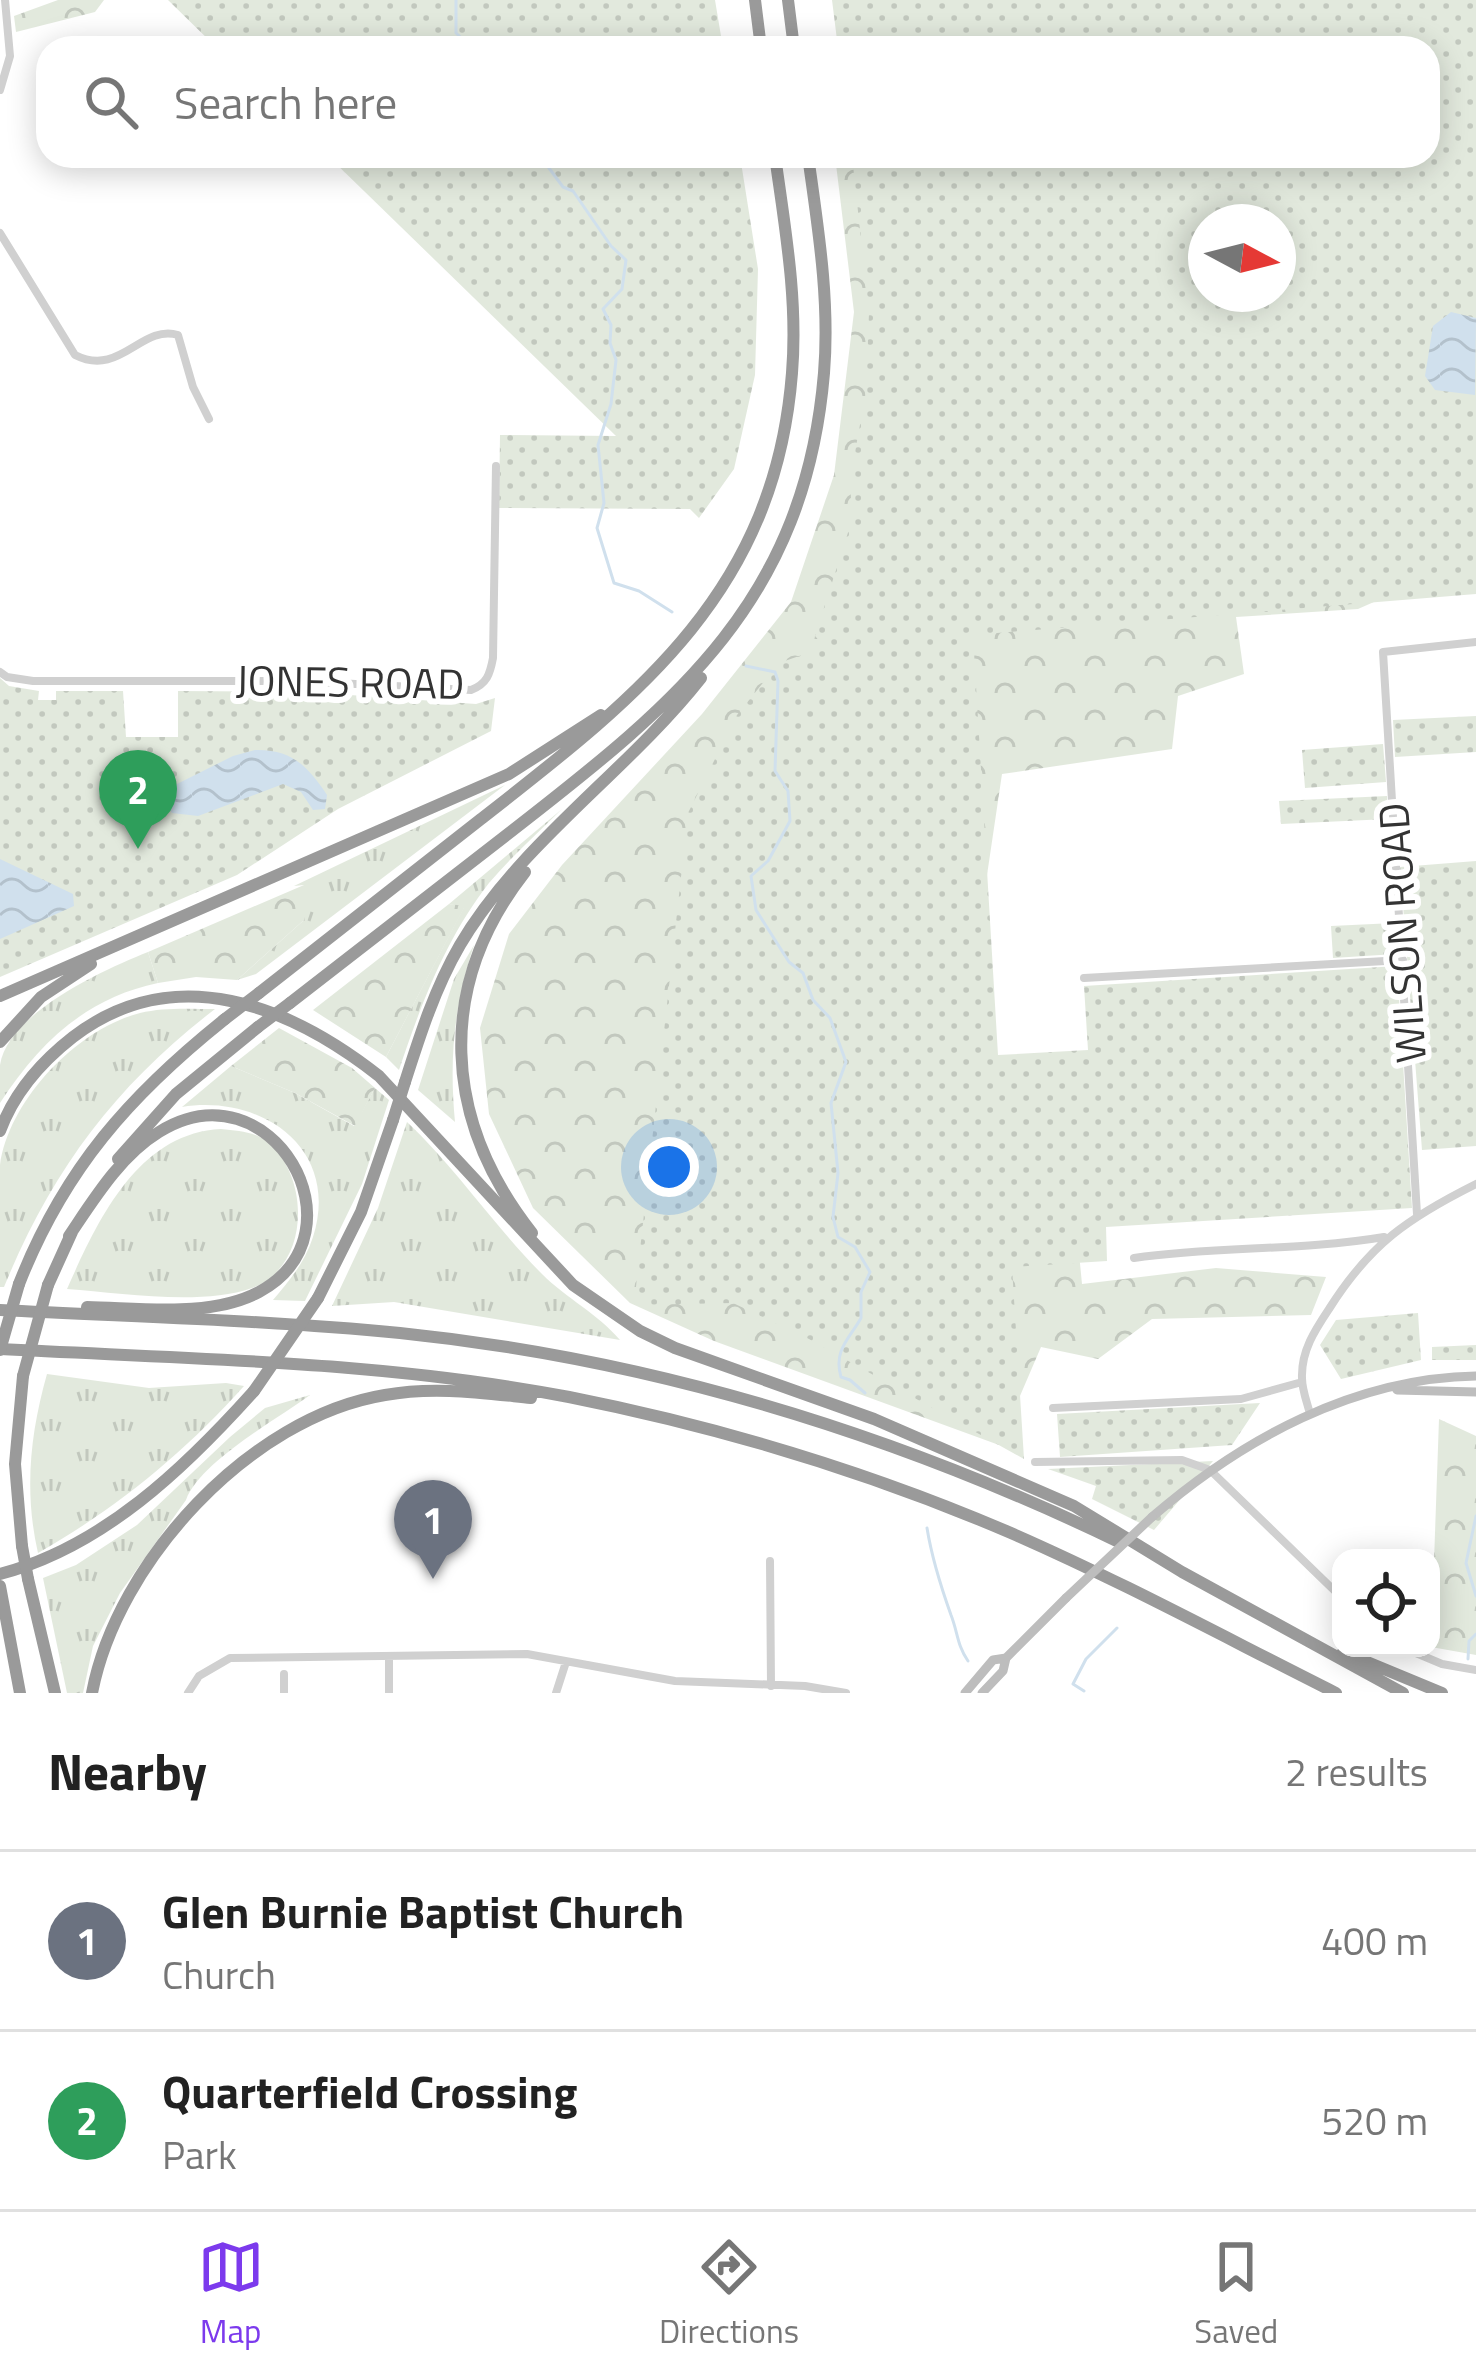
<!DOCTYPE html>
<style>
:root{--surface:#fff;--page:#f6f6f6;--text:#222;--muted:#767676;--line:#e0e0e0;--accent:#7c3aed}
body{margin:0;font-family:"Titillium Web",sans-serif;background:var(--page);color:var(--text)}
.controls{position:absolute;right:36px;bottom:36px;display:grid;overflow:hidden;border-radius:24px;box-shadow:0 6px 30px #0003}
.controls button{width:108px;height:108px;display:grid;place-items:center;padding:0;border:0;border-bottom:3px solid var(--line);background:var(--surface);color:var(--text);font:60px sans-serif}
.compass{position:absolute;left:1188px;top:204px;width:108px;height:108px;border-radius:50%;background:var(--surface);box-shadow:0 6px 30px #0003;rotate:97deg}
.you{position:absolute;left:669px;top:1167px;width:42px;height:42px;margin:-30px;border:9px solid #fff;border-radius:50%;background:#1a73e8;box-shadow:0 0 0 18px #1a73e833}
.badge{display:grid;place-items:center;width:78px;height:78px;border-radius:50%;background:var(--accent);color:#fff;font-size:39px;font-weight:700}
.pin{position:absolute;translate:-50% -99px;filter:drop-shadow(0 3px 6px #0008)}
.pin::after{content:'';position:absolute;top:63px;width:42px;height:36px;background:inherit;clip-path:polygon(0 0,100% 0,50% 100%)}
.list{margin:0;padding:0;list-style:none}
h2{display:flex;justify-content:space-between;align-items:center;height:156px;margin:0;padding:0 48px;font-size:51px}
h2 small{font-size:39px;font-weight:400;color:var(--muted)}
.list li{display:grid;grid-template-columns:78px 1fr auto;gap:36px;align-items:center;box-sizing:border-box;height:180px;padding:0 48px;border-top:3px solid var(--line)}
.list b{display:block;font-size:45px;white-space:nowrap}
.list p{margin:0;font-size:39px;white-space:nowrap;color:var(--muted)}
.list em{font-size:39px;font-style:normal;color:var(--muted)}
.icon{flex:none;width:66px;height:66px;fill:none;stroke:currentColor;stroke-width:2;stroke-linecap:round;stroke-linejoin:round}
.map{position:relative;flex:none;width:1476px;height:1693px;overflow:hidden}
.search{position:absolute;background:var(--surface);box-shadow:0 6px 30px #0003;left:36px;right:36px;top:36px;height:132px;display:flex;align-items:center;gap:30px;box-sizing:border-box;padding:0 42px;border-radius:36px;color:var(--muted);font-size:45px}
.sheet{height:516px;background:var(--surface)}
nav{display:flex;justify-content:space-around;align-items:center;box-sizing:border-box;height:168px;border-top:3px solid var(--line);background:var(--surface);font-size:33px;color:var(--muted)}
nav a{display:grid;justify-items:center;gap:6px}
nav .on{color:var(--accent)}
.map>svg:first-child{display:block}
</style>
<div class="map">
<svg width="1476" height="1693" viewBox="0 0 1476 1693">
<defs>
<pattern id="grass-tufts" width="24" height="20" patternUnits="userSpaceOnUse" patternTransform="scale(3)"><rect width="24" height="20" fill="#e2e9dd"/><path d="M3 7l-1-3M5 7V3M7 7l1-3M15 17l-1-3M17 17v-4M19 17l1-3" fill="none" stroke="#c2c8be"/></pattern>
<pattern id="forest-crowns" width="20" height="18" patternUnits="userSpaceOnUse" patternTransform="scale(3)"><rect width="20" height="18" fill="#e2e9dd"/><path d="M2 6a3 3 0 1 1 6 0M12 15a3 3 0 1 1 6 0" fill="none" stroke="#c2c8be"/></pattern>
<pattern id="park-dots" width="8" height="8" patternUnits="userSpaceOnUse" patternTransform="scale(3)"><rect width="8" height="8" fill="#e2e9dd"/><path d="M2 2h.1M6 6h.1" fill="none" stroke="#c2c8be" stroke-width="1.8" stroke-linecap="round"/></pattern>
<pattern id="water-waves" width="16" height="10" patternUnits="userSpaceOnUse" patternTransform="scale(3)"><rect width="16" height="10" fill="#d0e0ed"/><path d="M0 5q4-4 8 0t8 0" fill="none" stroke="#b3c1cc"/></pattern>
</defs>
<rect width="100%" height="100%" fill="#fff"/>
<path fill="url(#grass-tufts)" d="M 505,785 L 256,974 L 237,980 L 304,920 L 304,885 L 294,886 Z
M 562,809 C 538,833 511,857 489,883 C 446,938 421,1004 399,1070 L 386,1057 L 464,907 L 449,904 Z
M 474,945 C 454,1006 449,1058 455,1122 L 418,1090 L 454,979 Z
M 148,952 L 158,983 C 86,998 39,1043 0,1103 C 0,1091 0,1077 0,1065 C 8,1013 105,969 148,952 Z
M 215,1009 C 115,1086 52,1170 4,1287 L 0,1287 C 0,1248 0,1204 0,1165 C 9,1100 77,1029 140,1013 C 164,1007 191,1009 215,1009 Z
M 231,1066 L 295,1093 L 354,1126 L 375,1088 L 389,1100 L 362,1184 L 305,1301 L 273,1300 C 290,1280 305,1262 313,1237 C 341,1149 262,1094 182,1107 Z
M 407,1122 C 456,1168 494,1226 542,1274 C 566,1298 598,1314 620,1340 L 394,1302 L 332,1306 L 378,1208 Z
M 221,1129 C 237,1131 251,1131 265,1140 C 311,1174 311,1267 252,1288 C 201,1306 121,1293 67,1289 C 97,1222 137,1133 221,1129 Z
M 47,1374 L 149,1388 L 226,1383 L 244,1386 C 183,1454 117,1508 38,1553 C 24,1492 30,1434 47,1374 Z
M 310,1395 C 276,1420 200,1462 186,1500 L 120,1593 L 93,1646 L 83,1693 L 67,1693 L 43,1578 L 76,1565 L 137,1525 L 230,1437 L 265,1408 Z"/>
<path fill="url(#forest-crowns)" d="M 58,0 L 104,0 L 95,12 L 16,32 L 14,16 Z
M 835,156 L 879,156 L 1206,222 L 1162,267 L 1392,594 L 1358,609 L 1236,617 L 1244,674 L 1178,696 L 1172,749 L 1002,774 L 975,956 L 987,1064 L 1072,1181 L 1082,1284 L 1216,1268 L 1326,1277 L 1311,1315 L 1152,1319 L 1098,1359 L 1041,1347 L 999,1445 L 714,1341 L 630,1303 L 533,1208 L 489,1114 L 480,1028 L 509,934 L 562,865 L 702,714 L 791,602 L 834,475 L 854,312 Z
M 304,885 L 312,895 L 304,920 L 237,980 L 196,977 L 158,983 L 148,952 Z
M 449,904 L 465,906 L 386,1057 L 313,1010 Z
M 279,1028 L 352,1068 L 375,1088 L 355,1126 L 295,1093 L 231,1066 Z
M 1439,1419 L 1476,1436 L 1476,1655 L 1431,1647 Z"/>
<path fill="url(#park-dots)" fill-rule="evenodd" d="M 168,0 L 715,0 L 723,48 L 217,48 Z
M 832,0 L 1476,0 L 1476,594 L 973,635 L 998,1055 L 1088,1050 L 1084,986 L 1397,966 L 1412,1208 L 1106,1227 L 1107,1261 L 1012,1267 L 1024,1459 L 809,1339 L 733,1303 L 634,1305 L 688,813 L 737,715 L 779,663 L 825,647 L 815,636 L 852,520 L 850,479 L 866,392 L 869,313 L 852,156 L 1428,156 L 1428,48 L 838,48 ZM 1206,222 L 1278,222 L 1278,294 L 1206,294 Z
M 328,156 L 740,156 L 758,269 L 755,375 L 734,469 L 699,518 L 690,509 L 499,508 L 500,435 L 616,436 Z
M 0,678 L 9,686 L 39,691 L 38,700 L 56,700 L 56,691 L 123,691 L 126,737 L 178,737 L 178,691 L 308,692 L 476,704 L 495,698 L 491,731 L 338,809 L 237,875 L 0,977 Z
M 1476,716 L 1476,752 L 1395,757 L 1393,720 Z
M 1383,744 L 1386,782 L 1305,788 L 1302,750 Z
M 1387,796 L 1388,819 L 1281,824 L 1279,801 Z
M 1476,861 L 1476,1146 L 1422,1150 L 1400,867 Z
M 1394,923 L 1396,954 L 1333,958 L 1331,926 Z
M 1418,1313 L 1421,1360 L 1341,1379 L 1320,1345 L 1336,1320 Z
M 1476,1345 L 1476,1360 L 1432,1360 L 1432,1347 Z
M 1260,1403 L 1232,1445 L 1060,1457 L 1057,1414 Z
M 1213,1461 L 1154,1530 L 1092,1499 L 1096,1486 L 1048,1469 Z"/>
<path fill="url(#water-waves)" d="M 1451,312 L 1476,318 L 1475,395 L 1435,390 L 1425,376 L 1433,326 Z
M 255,750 C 291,749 308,766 327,795 L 325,809 L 313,810 L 301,792 L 283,784 L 198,816 L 172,813 L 167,806 L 169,788 L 233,756 Z
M 0,859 L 73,894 L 74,906 L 0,939 Z"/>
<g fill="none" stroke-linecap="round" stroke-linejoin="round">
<path stroke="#d0e0ed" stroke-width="3" d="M 456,0 L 456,33 L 472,48
M 531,156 L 546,164 L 563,187 L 573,191 L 611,246 L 626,260 L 622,289 L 603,309 L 611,325 L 610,343 L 616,360 L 611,404 L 598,445 L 604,503 L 597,528 L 614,583 L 639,591 L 672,612
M 746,666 L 775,672 L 778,681 L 775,771 L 788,791 L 790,821 L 768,861 L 751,876 L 756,910 L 789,962 L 803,973 L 813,1000 L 830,1018 L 846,1062 L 831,1103 L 838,1173 L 833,1217 L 838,1237 L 855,1247 L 870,1272 L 861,1292 L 861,1318 C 850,1338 833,1350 841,1377 L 850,1380 L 865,1393
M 1476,1516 L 1466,1563 L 1476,1596
M 927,1528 C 932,1559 941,1587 951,1615 C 958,1633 957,1645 968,1661
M 1468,1659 L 1469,1641 L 1476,1634
M 1084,1691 L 1073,1684 L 1086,1659 L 1117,1628"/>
<path stroke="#d0d0d0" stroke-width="8" d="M 0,90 L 10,56 L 5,0
M 0,233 L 75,355 C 120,378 141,324 178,335 L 193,387 L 209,419
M 0,672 L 7,677 L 33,681 L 298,681 L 471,690 C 487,684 490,674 493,658 L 496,466
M 1084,978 L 1403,960
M 1417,1214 L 1383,652 L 1476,642
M 1134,1258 C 1217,1246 1301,1251 1384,1237
M 1053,1408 L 1241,1399 L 1302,1382
M 1310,1414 C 1307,1402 1302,1390 1302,1378 C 1301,1351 1315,1330 1329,1309 C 1370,1244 1408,1218 1476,1184
M 1035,1462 L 1182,1460 L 1210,1470 L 1341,1597
M 770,1561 L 771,1686
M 1404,1648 L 1442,1664 L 1476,1670
M 284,1674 L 284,1693
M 188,1693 L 199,1676 L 230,1658 L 527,1654 L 675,1681 L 805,1686 L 846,1693
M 389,1693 L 389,1658
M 556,1693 L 566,1662"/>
<path stroke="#bdbdbd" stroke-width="9" d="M 1397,1390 L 1476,1392
M 1152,1517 C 1242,1439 1354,1378 1476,1376
M 965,1693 L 993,1660 L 1006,1658
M 982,1693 L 1003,1671 L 1006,1658 L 1066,1598"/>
<path stroke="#9a9a9a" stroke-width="12" d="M 755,0 L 761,48
M 788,0 L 794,48
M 525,872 C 435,987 443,1120 532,1233
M 259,993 C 333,935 407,877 481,819 C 640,695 775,591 792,373 C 798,300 785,228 775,156
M 0,996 L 509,774 L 601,715
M 290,1003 C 364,945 439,888 513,830 C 679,701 805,599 824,373 C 830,300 818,228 808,156
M 0,1042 L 41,997 L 91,964
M 405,1082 C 420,1035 435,988 460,945 C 521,842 627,772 701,678
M 0,1131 C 14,1093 41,1062 73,1037 C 175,959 290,1006 379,1076 L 573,1285 L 640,1331 L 675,1348 L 874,1419 L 1074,1506 L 1182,1572 L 1403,1693
M 118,1159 L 176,1094 L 258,1027
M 69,1236 C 94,1199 120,1156 159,1132 C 271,1062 369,1232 259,1292 C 210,1318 141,1308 87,1307
M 19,1284 C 64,1169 130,1095 225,1019
M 48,1285 L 72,1232
M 318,1298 L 361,1212 L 393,1120
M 0,1310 C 133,1317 267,1320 400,1333 C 653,1359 893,1433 1121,1543
M 0,1349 C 190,1359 382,1361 569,1397 C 720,1427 869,1472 1011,1533 C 1121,1581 1228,1639 1336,1693
M 22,1546 L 15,1464 L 23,1376
M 0,1574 C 103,1547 185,1468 254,1391
M 28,1579 L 55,1693
M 0,1586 L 20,1693
M 1343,1652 L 1442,1693
M 92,1693 C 117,1562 250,1417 385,1395 C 434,1386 482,1393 531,1398"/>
<path stroke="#bdbdbd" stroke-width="9" d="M 1066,1598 L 1152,1517"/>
<path stroke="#9a9a9a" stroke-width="12" d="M 225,1019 L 259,993
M 258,1027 L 290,1003
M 393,1120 L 405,1082
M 0,1350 L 19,1284
M 23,1376 L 48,1285
M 254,1391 L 318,1298
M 22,1546 L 28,1579"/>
</g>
<g text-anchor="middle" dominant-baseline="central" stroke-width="12" stroke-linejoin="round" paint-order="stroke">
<g font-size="42" fill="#333" stroke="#fff">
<text transform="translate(350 681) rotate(1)">JONES ROAD</text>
<text transform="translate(1401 933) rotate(-94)">WILSON ROAD</text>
</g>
</g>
</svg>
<div class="controls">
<button><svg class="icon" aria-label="locate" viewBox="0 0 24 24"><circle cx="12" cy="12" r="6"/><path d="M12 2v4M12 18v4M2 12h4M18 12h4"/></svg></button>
</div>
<svg class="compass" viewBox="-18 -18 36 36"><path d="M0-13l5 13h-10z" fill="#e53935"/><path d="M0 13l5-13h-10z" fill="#767676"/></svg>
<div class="you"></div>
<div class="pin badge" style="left:433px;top:1579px;background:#6b7280">1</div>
<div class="pin badge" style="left:138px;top:849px;background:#2e9e5b">2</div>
<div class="search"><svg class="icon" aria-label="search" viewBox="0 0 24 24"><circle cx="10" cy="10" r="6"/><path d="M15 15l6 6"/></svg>Search here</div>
</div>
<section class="sheet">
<h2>Nearby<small>2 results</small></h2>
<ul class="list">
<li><span class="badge" style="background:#6b7280">1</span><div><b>Glen Burnie Baptist Church</b><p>Church</p></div><em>400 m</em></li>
<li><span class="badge" style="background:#2e9e5b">2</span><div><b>Quarterfield Crossing</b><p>Park</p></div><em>520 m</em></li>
</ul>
</section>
<nav>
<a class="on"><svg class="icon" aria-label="map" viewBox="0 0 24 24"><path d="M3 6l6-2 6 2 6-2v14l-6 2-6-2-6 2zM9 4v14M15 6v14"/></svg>Map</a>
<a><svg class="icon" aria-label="directions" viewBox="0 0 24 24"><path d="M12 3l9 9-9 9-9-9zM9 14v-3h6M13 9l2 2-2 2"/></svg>Directions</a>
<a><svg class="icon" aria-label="saved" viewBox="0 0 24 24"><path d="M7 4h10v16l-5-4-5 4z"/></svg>Saved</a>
</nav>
